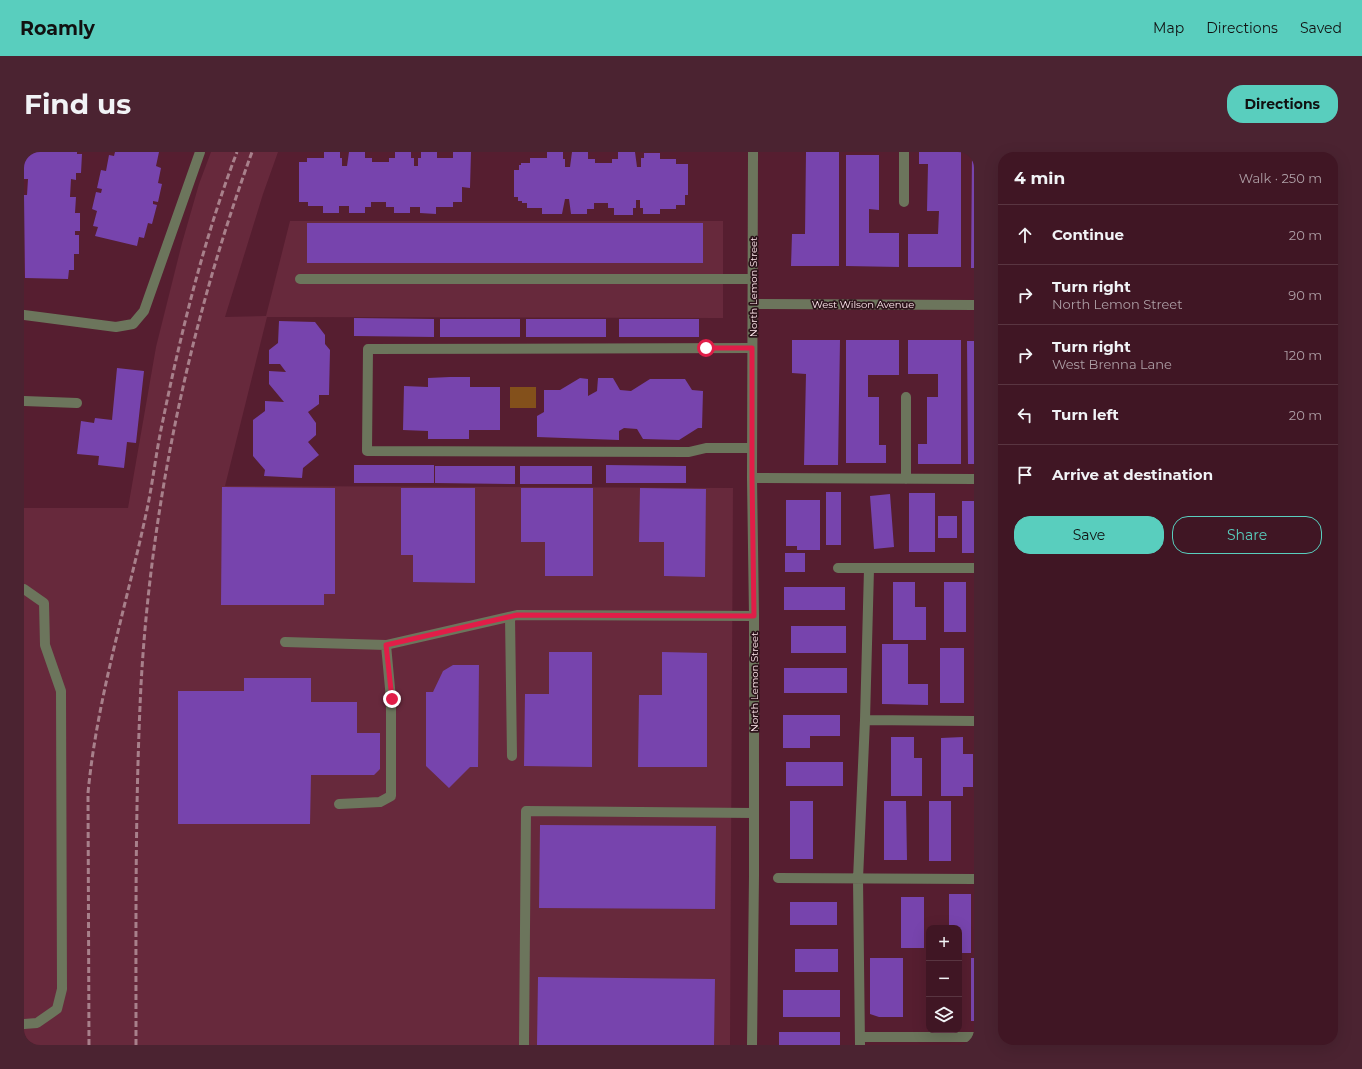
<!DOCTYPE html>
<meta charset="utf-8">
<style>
:root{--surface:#401624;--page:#4b2331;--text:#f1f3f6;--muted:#ae9fa6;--line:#593541;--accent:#59cebe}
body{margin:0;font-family:Montserrat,sans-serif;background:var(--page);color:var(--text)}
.controls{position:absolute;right:12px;bottom:12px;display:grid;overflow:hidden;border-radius:8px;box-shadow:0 4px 16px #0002}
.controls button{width:36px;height:36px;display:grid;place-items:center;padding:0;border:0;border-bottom:1px solid var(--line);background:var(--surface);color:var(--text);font:20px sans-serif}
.stop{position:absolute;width:12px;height:12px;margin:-9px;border:3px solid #e11d48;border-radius:50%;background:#fff}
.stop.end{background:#e11d48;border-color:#fff;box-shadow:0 1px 4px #0008}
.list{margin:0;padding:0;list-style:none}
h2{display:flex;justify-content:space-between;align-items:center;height:52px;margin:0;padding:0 16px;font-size:17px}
h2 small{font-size:13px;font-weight:400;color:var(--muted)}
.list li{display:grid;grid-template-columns:26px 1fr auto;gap:12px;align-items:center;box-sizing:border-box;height:60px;padding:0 16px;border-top:1px solid var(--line)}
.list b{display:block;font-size:15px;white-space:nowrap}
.list p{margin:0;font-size:13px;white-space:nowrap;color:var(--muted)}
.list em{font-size:13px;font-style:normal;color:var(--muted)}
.actions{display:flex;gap:8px;padding:12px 16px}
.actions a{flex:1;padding:9px 0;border:1px solid var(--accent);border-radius:16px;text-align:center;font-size:14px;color:var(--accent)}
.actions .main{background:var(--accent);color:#111}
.icon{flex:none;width:22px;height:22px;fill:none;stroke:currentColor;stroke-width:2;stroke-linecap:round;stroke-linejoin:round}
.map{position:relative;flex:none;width:950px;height:893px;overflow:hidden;border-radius:16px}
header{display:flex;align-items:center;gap:24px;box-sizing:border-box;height:56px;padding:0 20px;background:var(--accent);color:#111}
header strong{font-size:19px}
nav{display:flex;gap:22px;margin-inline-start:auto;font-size:14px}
.intro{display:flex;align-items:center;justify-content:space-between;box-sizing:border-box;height:96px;padding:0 24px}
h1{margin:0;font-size:28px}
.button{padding:10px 18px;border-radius:16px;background:var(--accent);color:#111;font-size:14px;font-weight:700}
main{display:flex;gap:24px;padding:0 24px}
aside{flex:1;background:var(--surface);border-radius:16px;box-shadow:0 4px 16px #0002}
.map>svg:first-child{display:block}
</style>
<header>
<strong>Roamly</strong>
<nav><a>Map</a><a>Directions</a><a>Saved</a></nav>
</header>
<div class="intro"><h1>Find us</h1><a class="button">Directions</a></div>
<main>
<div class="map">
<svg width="950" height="893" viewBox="0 0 950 893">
<rect width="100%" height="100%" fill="#561e30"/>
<path fill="#67293c" d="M 187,0 L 254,0 L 239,42 L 201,165 L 242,164 L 266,69 L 699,69 L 699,166 L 243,165 L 201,334 L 709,336 L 706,893 L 0,893 L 0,356 L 104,356 L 132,195 L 158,91 L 175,32 Z"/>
<path fill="#83501b" d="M 486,235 L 512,235 L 512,256 L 486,256 Z"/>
<path fill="#7744ad" d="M 0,0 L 53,0 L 53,2 L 58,2 L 57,21 L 52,21 L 52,28 L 47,27 L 46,45 L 52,45 L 51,61 L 56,61 L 56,79 L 51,79 L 51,83 L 55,83 L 55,102 L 50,102 L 50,118 L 45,118 L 44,127 L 1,126 L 0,43 L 3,43 L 4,27 L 0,27 Z
M 91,0 L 135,0 L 132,14 L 137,16 L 134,31 L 138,32 L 134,50 L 129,49 L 129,52 L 133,53 L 128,72 L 124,71 L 120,86 L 115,85 L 113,94 L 71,84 L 74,75 L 69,74 L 73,59 L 68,57 L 72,40 L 77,41 L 78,37 L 73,36 L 77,18 L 82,19 L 85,3 L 90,4 Z
M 300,0 L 316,0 L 316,6 L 318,6 L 318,14 L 323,14 L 325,0 L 341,0 L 341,6 L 348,6 L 348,10 L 365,10 L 365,6 L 371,6 L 371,0 L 387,0 L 387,6 L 390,6 L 390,14 L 394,14 L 394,6 L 397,6 L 397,0 L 413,0 L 413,6 L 429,6 L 429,0 L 447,0 L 446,36 L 438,35 L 438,50 L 429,50 L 429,55 L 412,55 L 412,62 L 396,61 L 396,55 L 386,55 L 386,61 L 370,61 L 370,55 L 362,55 L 362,50 L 347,50 L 347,55 L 341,55 L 341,61 L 325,61 L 325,54 L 315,54 L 315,61 L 299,61 L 299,54 L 284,54 L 284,50 L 275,50 L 275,10 L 283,10 L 283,6 L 300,6 Z
M 523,0 L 539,0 L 539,7 L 541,7 L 541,15 L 546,15 L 548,0 L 564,0 L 564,7 L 571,7 L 571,11 L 588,11 L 588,7 L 594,7 L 594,0 L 611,0 L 613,15 L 617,15 L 617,6 L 620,6 L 620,1 L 636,1 L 636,7 L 652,7 L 652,12 L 664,12 L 664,43 L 661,43 L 661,53 L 652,53 L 652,57 L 636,57 L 636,62 L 619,62 L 619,56 L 616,56 L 616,48 L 612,48 L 612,56 L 609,56 L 609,63 L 590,63 L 590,56 L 584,56 L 584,51 L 570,51 L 570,57 L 563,57 L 563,62 L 547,62 L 545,47 L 541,47 L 538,62 L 518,62 L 518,56 L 503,56 L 503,51 L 498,51 L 498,49 L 494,49 L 494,45 L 490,45 L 490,18 L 495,18 L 495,13 L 497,13 L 497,11 L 506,11 L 506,6 L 523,6 Z
M 782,0 L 815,0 L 815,114 L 767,114 L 768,82 L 781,82 Z
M 895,0 L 937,0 L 937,115 L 884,115 L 884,82 L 914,82 L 915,59 L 903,59 L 904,12 L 895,12 Z
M 948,0 L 950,0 L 950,116 L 947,116 Z
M 822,3 L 855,3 L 855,58 L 845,57 L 845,81 L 875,81 L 875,115 L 822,114 Z
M 283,71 L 679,71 L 679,111 L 283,111 Z
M 330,166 L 410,167 L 410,185 L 330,184 Z
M 416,167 L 496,167 L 496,185 L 416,185 Z
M 502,167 L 582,167 L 582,185 L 502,185 Z
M 595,167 L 675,167 L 675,185 L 595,185 Z
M 255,169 L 291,170 L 301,183 L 301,192 L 306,198 L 305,243 L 295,243 L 295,252 L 284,260 L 292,271 L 292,283 L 284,290 L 295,303 L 279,316 L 278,326 L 240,324 L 241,318 L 229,304 L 229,268 L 241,259 L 241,249 L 260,250 L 245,232 L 245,219 L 262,220 L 256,212 L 245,212 L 245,198 L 254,191 Z
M 768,188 L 816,188 L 814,313 L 780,313 L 782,222 L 768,221 Z
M 822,188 L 875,188 L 875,223 L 844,223 L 844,245 L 855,245 L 855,293 L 862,293 L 862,311 L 822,311 Z
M 884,188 L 937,188 L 937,312 L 894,312 L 894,292 L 903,292 L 903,245 L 914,245 L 914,222 L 884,222 Z
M 943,189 L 950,189 L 950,312 L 944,312 Z
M 93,216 L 120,219 L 112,291 L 103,290 L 100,316 L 74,313 L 75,304 L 53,302 L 57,269 L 70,271 L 71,266 L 88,268 Z
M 426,225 L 446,225 L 446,235 L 476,235 L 476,278 L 445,278 L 445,287 L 404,287 L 404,279 L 379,278 L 380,234 L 404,235 L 404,226 Z
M 556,226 L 564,227 L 564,244 L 573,239 L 574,226 L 589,226 L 596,238 L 607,239 L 626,227 L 661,227 L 668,238 L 679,239 L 678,276 L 674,276 L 655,288 L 619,287 L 613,277 L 600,276 L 595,279 L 595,288 L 513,285 L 513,264 L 520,260 L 520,238 L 536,238 Z
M 330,313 L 410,313 L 410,331 L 330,331 Z
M 582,313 L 662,314 L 662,331 L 582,331 Z
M 411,314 L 491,314 L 491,332 L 411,331 Z
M 496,314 L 568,314 L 568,332 L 496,332 Z
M 198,335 L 311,336 L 311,442 L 300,442 L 300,453 L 197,453 Z
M 377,336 L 451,336 L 451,431 L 389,430 L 389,403 L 377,403 Z
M 497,336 L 569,336 L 569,424 L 521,424 L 521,390 L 497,390 Z
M 616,336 L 682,337 L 681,425 L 640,424 L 640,390 L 615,390 Z
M 802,340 L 817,340 L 817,393 L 802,393 Z
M 885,341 L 911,341 L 911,400 L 885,400 Z
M 866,342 L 870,395 L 850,397 L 846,344 Z
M 762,348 L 796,348 L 796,398 L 773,398 L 773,394 L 762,394 Z
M 938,349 L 950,349 L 950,401 L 938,401 Z
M 914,364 L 933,364 L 933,386 L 914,386 Z
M 761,401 L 781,401 L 781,420 L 761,420 Z
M 869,430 L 891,430 L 891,455 L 902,455 L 902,488 L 869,488 Z
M 920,430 L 942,430 L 942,480 L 920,480 Z
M 760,435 L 821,435 L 821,458 L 760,458 Z
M 767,474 L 822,474 L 822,501 L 767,501 Z
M 858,492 L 884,492 L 884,532 L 904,532 L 904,553 L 858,552 Z
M 916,496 L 940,496 L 940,551 L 916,551 Z
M 525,500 L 568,500 L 568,615 L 500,614 L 501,542 L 525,542 Z
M 638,500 L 683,501 L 683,615 L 614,615 L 615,543 L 638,543 Z
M 429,513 L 455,513 L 454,615 L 446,615 L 425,636 L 402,614 L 402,540 L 409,540 L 419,519 Z
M 760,516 L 823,516 L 823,541 L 760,541 Z
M 220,526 L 287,526 L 287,550 L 333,550 L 333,581 L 356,581 L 356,617 L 350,623 L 287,623 L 286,672 L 154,672 L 154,539 L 220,539 Z
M 759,563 L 816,563 L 816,584 L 786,584 L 786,596 L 759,596 Z
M 867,585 L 890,585 L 890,606 L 898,606 L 898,644 L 867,644 Z
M 939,585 L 939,602 L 949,602 L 949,635 L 939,635 L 939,644 L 917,644 L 917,586 Z
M 762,610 L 819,610 L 819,634 L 762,634 Z
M 766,649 L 789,649 L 789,707 L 766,707 Z
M 860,649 L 882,649 L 883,708 L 860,708 Z
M 905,649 L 927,649 L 927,709 L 905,709 Z
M 516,673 L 692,674 L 691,757 L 515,756 Z
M 925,742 L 947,742 L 947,801 L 935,801 L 935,776 L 925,776 Z
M 877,745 L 900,745 L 900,796 L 877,796 Z
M 766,750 L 813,750 L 813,773 L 766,773 Z
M 771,797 L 814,797 L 814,820 L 771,820 Z
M 846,806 L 879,806 L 879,865 L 855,865 L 846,862 Z
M 947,806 L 950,806 L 950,869 L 947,869 Z
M 514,825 L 691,827 L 690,893 L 513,893 Z
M 759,838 L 816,838 L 816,865 L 759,865 Z
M 755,880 L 816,880 L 816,893 L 755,893 Z"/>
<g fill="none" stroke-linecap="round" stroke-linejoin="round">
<path stroke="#6c755c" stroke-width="10" d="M 880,50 L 880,0
M 276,127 L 729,127
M 0,163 L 92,175 L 109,172 L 120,159 L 176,0
M 882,245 L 882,327
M 0,249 L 53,251
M 728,296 L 682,296 L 665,300 L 343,299 L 344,197 L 728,196
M 728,326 L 950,327
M 814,416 L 950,416
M 0,437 L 20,451 L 21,493 L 37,539 L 38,837 L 33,857 L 13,871 L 0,872
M 486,465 L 488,604
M 261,490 L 362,493 L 367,547 L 367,644 L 356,650 L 315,652
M 841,568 L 950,569
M 754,726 L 950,727
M 836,885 L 950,885
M 500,893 L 502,659 L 730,661
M 836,893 L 834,727 L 841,568 L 845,417"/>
<path stroke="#6c755c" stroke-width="10" d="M 729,152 L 950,153
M 362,493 L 493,463 L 730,464"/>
<path stroke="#6c755c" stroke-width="10" d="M 728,893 L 730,724 L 730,464 L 728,326 L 729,0"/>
<path stroke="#a8808b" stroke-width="3" stroke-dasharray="6 3" stroke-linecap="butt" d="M 65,893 L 64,641 C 73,546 102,455 122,362 C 129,331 132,299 139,268 C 157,180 181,83 213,0
M 112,893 C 112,773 111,653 117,533 C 127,353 166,170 228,0"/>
</g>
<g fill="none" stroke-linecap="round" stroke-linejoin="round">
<path stroke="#e11d48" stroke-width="5" d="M 368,547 L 362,493 L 493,463 L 730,464 L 728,326 L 728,196 L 682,196"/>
</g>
<g text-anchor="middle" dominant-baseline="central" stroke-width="3.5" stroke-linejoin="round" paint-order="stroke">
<g font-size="10" fill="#ffe8ed" stroke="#2c131a">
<text transform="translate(729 135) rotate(-90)">North Lemon Street</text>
<text x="839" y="152">West Wilson Avenue</text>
<text transform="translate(730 530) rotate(-90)">North Lemon Street</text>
</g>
</g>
</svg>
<div class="controls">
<button>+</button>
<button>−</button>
<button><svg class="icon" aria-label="layers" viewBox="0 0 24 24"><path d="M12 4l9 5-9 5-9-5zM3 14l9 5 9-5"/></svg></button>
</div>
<div class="stop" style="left:682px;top:196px"></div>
<div class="stop end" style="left:368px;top:547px"></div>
</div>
<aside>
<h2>4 min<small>Walk · 250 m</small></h2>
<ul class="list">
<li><svg class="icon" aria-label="ahead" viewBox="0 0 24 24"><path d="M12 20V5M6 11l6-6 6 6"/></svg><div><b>Continue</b></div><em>20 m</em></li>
<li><svg class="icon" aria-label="right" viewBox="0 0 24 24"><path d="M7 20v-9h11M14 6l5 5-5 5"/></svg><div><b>Turn right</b><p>North Lemon Street</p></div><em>90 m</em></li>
<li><svg class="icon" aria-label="right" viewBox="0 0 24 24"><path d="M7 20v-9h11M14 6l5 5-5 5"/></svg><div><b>Turn right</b><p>West Brenna Lane</p></div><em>120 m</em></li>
<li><svg class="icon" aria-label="left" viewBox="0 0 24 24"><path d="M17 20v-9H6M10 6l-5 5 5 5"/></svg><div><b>Turn left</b></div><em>20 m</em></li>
<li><svg class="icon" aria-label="arrive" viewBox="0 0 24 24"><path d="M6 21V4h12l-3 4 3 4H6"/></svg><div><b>Arrive at destination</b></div></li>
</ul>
<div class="actions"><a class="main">Save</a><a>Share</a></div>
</aside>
</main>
